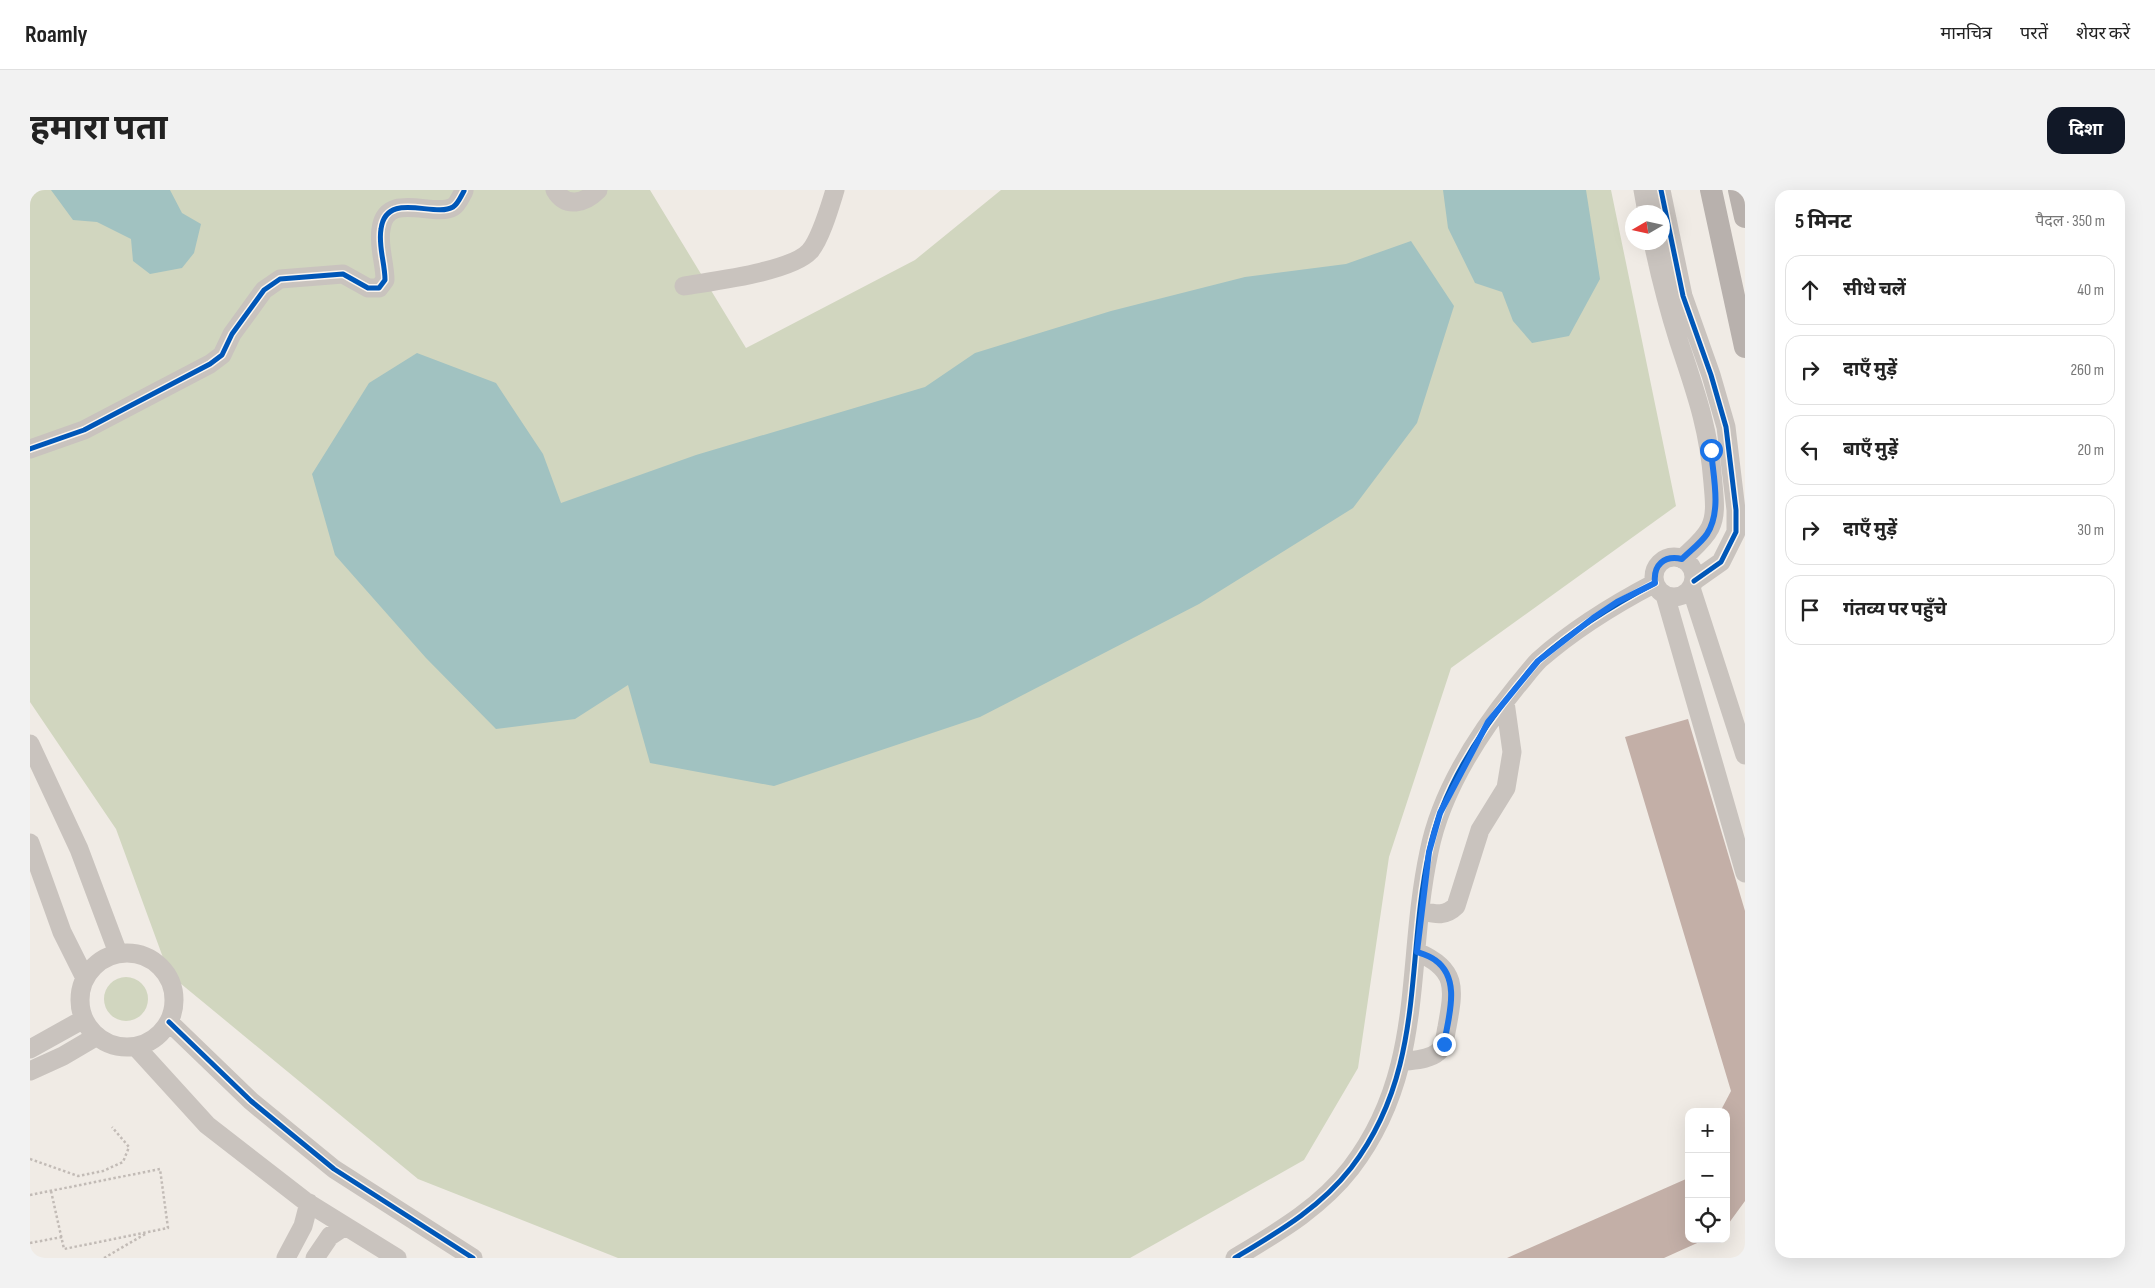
<!DOCTYPE html>
<html lang="hi">
<meta charset="utf-8">
<style>
:root{--surface:#fff;--page:#f2f2f2;--text:#222;--muted:#767676;--line:#e0e0e0;--accent:#111827}
body{margin:0;font-family:"Sofia Sans Condensed","Noto Sans Devanagari",sans-serif;background:var(--page);color:var(--text)}
.controls{position:absolute;right:15px;bottom:15px;display:grid;overflow:hidden;border-radius:10px;box-shadow:0 5px 20px #0002}
.controls button{width:45px;height:45px;display:grid;place-items:center;padding:0;border:0;border-bottom:1px solid var(--line);background:var(--surface);color:var(--text);font:25px sans-serif}
.compass{position:absolute;left:1595px;top:15px;width:45px;height:45px;border-radius:50%;background:var(--surface);box-shadow:0 5px 20px #0002;rotate:261deg}
.stop{position:absolute;width:15px;height:15px;margin:-11px;border:4px solid #1a73e8;border-radius:50%;background:#fff}
.stop.end{background:#1a73e8;border-color:#fff;box-shadow:0 1px 5px #0008}
.list{margin:0;padding:0;list-style:none}
h2{display:flex;justify-content:space-between;align-items:center;height:65px;margin:0;padding:0 20px;font-size:21px}
h2 small{font-size:16px;font-weight:400;color:var(--muted)}
.list li{display:grid;grid-template-columns:32px 1fr auto;gap:15px;align-items:center;box-sizing:border-box;height:70px;margin:0 10px 10px;padding:0 10px;border:1px solid var(--line);border-radius:15px}
.list b{display:block;font-size:19px;white-space:nowrap}
.list em{font-size:16px;font-style:normal;color:var(--muted)}
.icon{flex:none;width:28px;height:28px;fill:none;stroke:currentColor;stroke-width:2;stroke-linecap:round;stroke-linejoin:round}
.map{position:relative;flex:none;width:1715px;height:1068px;overflow:hidden;border-radius:15px}
header{display:flex;align-items:center;gap:30px;box-sizing:border-box;height:70px;padding:0 25px;background:var(--surface);border-bottom:1px solid var(--line)}
header strong{font-size:24px}
nav{display:flex;gap:28px;margin-inline-start:auto;font-size:18px}
.intro{display:flex;align-items:center;justify-content:space-between;box-sizing:border-box;height:120px;padding:0 30px}
h1{margin:0;font-size:35px}
.button{padding:12px 22px;border-radius:15px;background:var(--accent);color:#fff;font-size:18px;font-weight:700}
main{display:flex;gap:30px;padding:0 30px}
aside{flex:1;background:var(--surface);border-radius:15px;box-shadow:0 5px 20px #0002}
.map>svg:first-child{display:block}
</style>
<header>
<strong>Roamly</strong>
<nav><a>मानचित्र</a><a>परतें</a><a>शेयर करें</a></nav>
</header>
<div class="intro"><h1>हमारा पता</h1><a class="button">दिशा</a></div>
<main>
<div class="map">
<svg width="1715" height="1068" viewBox="0 0 1715 1068">
<rect width="100%" height="100%" fill="#f0ebe5"/>
<path fill="#d1d6bf" d="M 0,0 L 620,0 L 716,158 L 885,70 L 971,0 L 1581,0 L 1646,316 L 1421,478 L 1359,667 L 1328,878 L 1274,970 L 1100,1068 L 588,1068 L 388,989 L 139,784 L 86,639 L 0,512 Z
M74 809a22 22 0 1 1 44 0a22 22 0 1 1-44 0Z"/>
<path fill="#a1c2c1" d="M 21,0 L 140,0 L 152,23 L 171,34 L 164,63 L 152,78 L 120,84 L 103,71 L 101,49 L 67,32 L 43,30 Z
M 1413,0 L 1556,0 L 1570,89 L 1539,146 L 1502,153 L 1483,131 L 1472,102 L 1445,93 L 1418,38 Z
M 1381,51 L 1424,116 L 1387,233 L 1323,318 L 1169,414 L 950,527 L 744,596 L 620,573 L 598,495 L 545,529 L 466,539 L 396,468 L 305,365 L 282,284 L 339,193 L 387,163 L 466,193 L 513,264 L 531,313 L 666,265 L 895,197 L 945,163 L 1081,121 L 1215,87 L 1316,74 Z"/>
<path fill="#c3afa7" d="M 1658,529 L 1715,721 L 1715,1011 L 1696,1037 L 1696,922 L 1690,922 L 1701,901 L 1595,547 Z
M 1659,983 L 1659,1049 L 1676,1049 L 1634,1068 L 1477,1068 L 1656,989 Z"/>
<g fill="none" stroke-linecap="round" stroke-linejoin="round">
<path stroke="#c2bbb6" stroke-width="2.5" stroke-dasharray="2.5 2.5" stroke-linecap="butt" d="M 0,969 L 48,986 L 73,981 L 93,972 L 99,957 L 82,937
M 0,1005 L 130,979 L 138,1038 L 34,1059 L 21,1001
M 0,1053 L 32,1047
M 74,1068 L 117,1043"/>
<path stroke="#c9c3be" stroke-width="19" d="M 525,0 C 536,19 555,13 568,0
M 1613,0 L 1617,22
M 1631,0 L 1653,106 L 1681,185 L 1696,237 L 1706,320 L 1706,342 L 1691,372 L 1664,391
M 1623,52 C 1630,86 1639,120 1649,152 C 1666,203 1679,239 1683,293 C 1684,307 1687,324 1680,338 C 1674,350 1661,360 1652,369
M 654,96 C 683,91 761,82 780,61 C 791,48 800,16 805,0
M 0,259 L 54,240 L 180,174 L 192,165 L 202,144 L 234,100 L 250,89 L 313,84 L 338,98 L 349,98 L 355,90 C 355,73 348,56 351,39 C 356,0 404,28 423,17 C 428,14 431,6 434,1
M1624 387a20 20 0 1 1 40 0a20 20 0 1 1-40 0Z
M 1661,398 L 1715,565
M 1635,405 L 1715,683
M 0,554 L 49,659 L 88,763
M 0,653 L 32,742 L 55,788
M 1391,721 C 1405,724 1415,727 1426,716 L 1450,640 L 1476,598 L 1482,562 L 1475,512
M50 810a47 47 0 1 1 94 0a47 47 0 1 1-94 0Z
M 139,832 L 221,911 L 304,979 L 443,1068
M 106,857 L 177,935 L 275,1011 L 367,1068
M 0,859 L 54,829
M 1371,872 C 1383,870 1399,870 1408,862 C 1415,857 1415,846 1417,837 C 1424,799 1428,779 1387,762
M 0,881 L 33,866 L 67,846
M 256,1068 L 273,1036 L 279,1013
M 285,1068 L 300,1046 L 315,1036
M 1205,1068 C 1248,1042 1290,1018 1321,978 C 1396,880 1375,774 1399,662 C 1411,601 1448,544 1487,496 C 1494,488 1501,478 1509,470 C 1544,439 1583,415 1625,393"/>
<path stroke="#b8b1ad" stroke-width="22" d="M 1681,0 L 1715,157
M 1709,0 L 1715,27"/>
<defs>
<path id="cycleway" d="M 1631,0 L 1653,106 L 1681,185 L 1696,237 L 1706,320 L 1706,342 L 1691,372 L 1664,391
M 0,259 L 54,240 L 180,174 L 192,165 L 202,144 L 234,100 L 250,89 L 313,84 L 338,98 L 349,98 L 355,90 C 355,73 348,56 351,39 C 356,0 404,28 423,17 C 428,14 431,6 434,1
M 139,832 L 221,911 L 304,979 L 443,1068
M 1205,1068 C 1248,1042 1290,1018 1321,978 C 1396,880 1375,774 1399,662 C 1411,601 1448,544 1487,496 C 1494,488 1501,478 1509,470 C 1544,439 1583,415 1625,393"/>
</defs>
<use href="#cycleway" stroke="#fbf5ee" stroke-width="8"/>
<use href="#cycleway" stroke="#0057b8" stroke-width="5"/>
</g>
<g fill="none" stroke-linecap="round" stroke-linejoin="round">
<path stroke="#1a73e8" stroke-width="6" d="M 1414,854 C 1418,828 1432,789 1405,770 C 1400,766 1393,764 1387,762 L 1399,662 L 1410,623 L 1458,532 L 1508,471 L 1563,428 L 1587,412 L 1625,393 C 1623,375 1634,365 1652,369 C 1660,361 1671,353 1677,344 C 1692,321 1683,286 1681,260"/>
</g>
</svg>
<div class="controls">
<button>+</button>
<button>−</button>
<button><svg class="icon" aria-label="locate" viewBox="0 0 24 24"><circle cx="12" cy="12" r="6"/><path d="M12 2v4M12 18v4M2 12h4M18 12h4"/></svg></button>
</div>
<svg class="compass" viewBox="-18 -18 36 36"><path d="M0-13l5 13h-10z" fill="#e53935"/><path d="M0 13l5-13h-10z" fill="#767676"/></svg>
<div class="stop" style="left:1681px;top:260px"></div>
<div class="stop end" style="left:1414px;top:854px"></div>
</div>
<aside>
<h2>5 मिनट<small>पैदल · 350 m</small></h2>
<ul class="list">
<li><svg class="icon" aria-label="ahead" viewBox="0 0 24 24"><path d="M12 20V5M6 11l6-6 6 6"/></svg><div><b>सीधे चलें</b></div><em>40 m</em></li>
<li><svg class="icon" aria-label="right" viewBox="0 0 24 24"><path d="M7 20v-9h11M14 6l5 5-5 5"/></svg><div><b>दाएँ मुड़ें</b></div><em>260 m</em></li>
<li><svg class="icon" aria-label="left" viewBox="0 0 24 24"><path d="M17 20v-9H6M10 6l-5 5 5 5"/></svg><div><b>बाएँ मुड़ें</b></div><em>20 m</em></li>
<li><svg class="icon" aria-label="right" viewBox="0 0 24 24"><path d="M7 20v-9h11M14 6l5 5-5 5"/></svg><div><b>दाएँ मुड़ें</b></div><em>30 m</em></li>
<li><svg class="icon" aria-label="arrive" viewBox="0 0 24 24"><path d="M6 21V4h12l-3 4 3 4H6"/></svg><div><b>गंतव्य पर पहुँचे</b></div></li>
</ul>
</aside>
</main>
